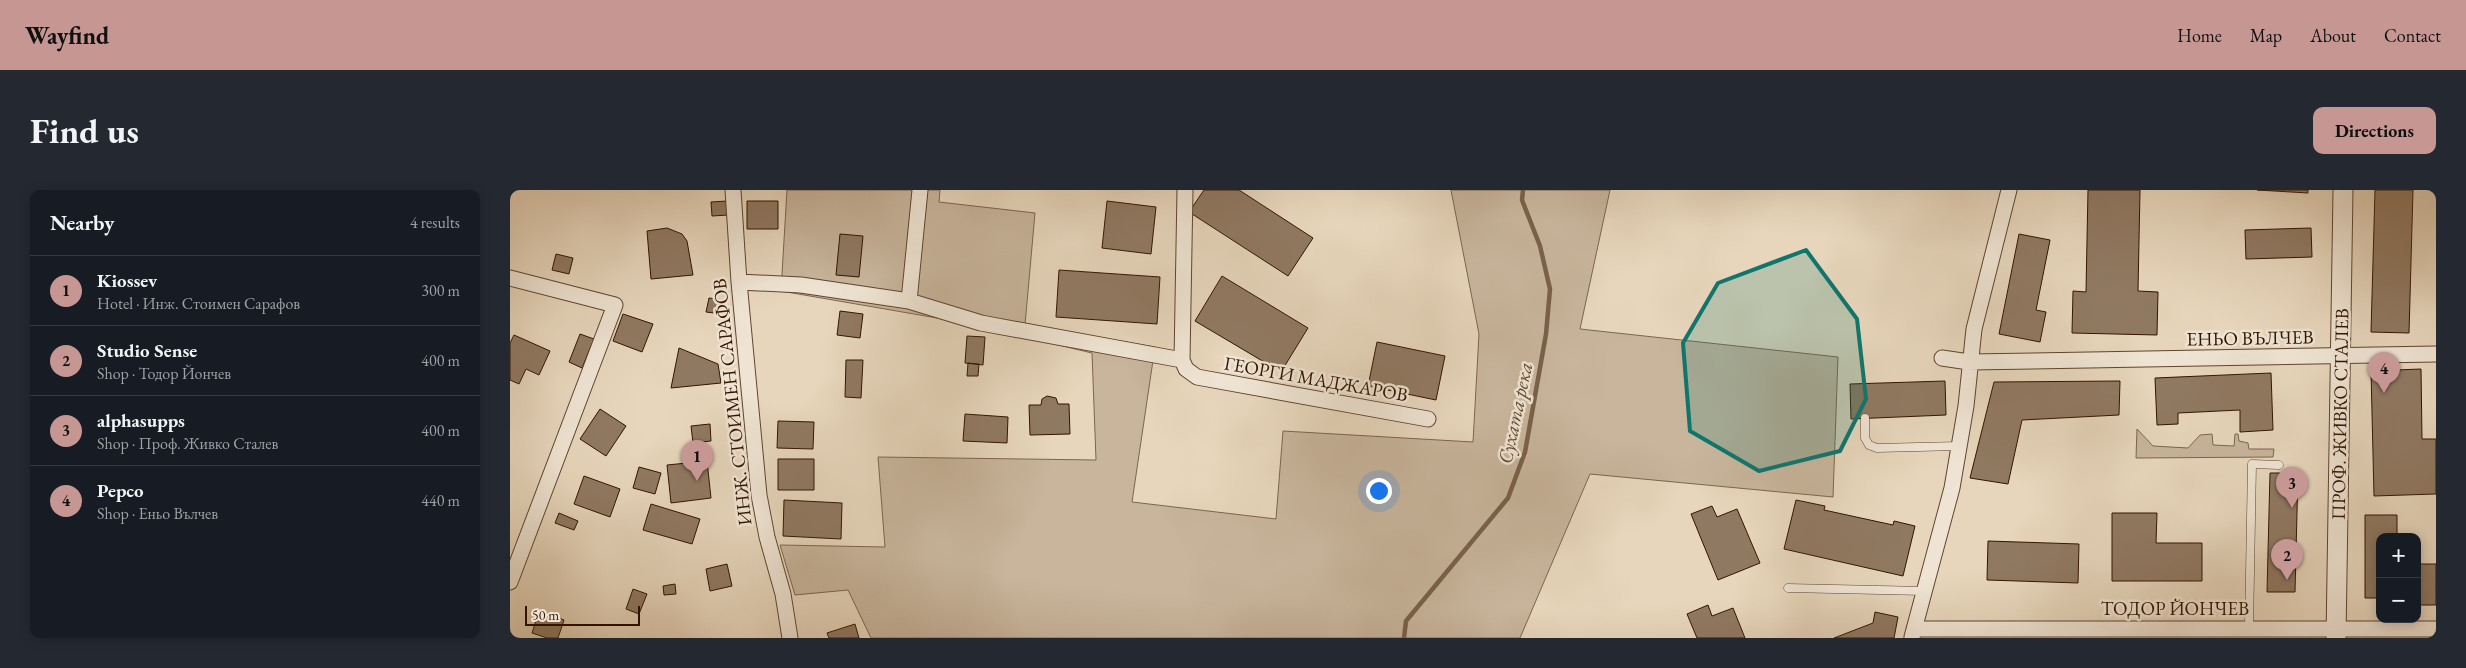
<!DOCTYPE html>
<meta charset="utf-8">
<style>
:root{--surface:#171b24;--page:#242831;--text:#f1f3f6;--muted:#9ea1a6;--line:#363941;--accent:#c59692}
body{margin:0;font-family:"EB Garamond",serif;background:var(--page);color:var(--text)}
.controls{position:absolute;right:15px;bottom:15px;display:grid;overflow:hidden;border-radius:10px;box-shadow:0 2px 12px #0003}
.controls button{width:45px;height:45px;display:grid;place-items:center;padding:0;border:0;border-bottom:1px solid var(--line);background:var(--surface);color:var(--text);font:25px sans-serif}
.scale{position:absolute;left:15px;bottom:12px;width:115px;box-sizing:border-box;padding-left:5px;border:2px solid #321500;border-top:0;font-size:14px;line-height:18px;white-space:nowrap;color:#321500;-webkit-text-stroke:4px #efe4d3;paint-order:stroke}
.you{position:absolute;left:868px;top:300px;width:18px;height:18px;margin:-12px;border:4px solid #fff;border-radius:50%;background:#1a73e8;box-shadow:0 0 0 8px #1a73e833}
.badge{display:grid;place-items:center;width:32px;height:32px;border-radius:50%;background:var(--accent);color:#111;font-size:16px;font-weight:700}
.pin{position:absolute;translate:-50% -41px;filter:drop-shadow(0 1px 2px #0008)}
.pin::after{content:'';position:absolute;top:26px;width:18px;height:15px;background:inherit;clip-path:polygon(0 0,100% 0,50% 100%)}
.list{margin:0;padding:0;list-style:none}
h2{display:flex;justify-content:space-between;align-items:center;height:65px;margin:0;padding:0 20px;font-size:21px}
h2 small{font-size:16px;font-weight:400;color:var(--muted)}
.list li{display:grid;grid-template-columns:32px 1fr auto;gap:15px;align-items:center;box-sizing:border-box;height:70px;padding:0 20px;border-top:1px solid var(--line)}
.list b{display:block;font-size:19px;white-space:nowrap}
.list p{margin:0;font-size:16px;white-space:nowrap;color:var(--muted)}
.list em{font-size:16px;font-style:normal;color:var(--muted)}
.map{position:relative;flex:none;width:1926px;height:448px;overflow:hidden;border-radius:10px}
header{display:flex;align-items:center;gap:30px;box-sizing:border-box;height:70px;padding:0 25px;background:var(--accent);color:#111}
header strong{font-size:24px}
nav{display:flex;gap:28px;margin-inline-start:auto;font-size:18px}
.intro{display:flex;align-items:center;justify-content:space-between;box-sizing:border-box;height:120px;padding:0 30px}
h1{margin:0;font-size:35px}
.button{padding:12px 22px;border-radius:10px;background:var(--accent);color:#111;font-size:18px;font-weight:700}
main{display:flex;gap:30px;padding:0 30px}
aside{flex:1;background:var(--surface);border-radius:10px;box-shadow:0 2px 12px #0003}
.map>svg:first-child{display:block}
</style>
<header>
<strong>Wayfind</strong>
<nav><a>Home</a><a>Map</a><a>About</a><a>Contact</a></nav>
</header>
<div class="intro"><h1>Find us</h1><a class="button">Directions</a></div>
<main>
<aside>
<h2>Nearby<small>4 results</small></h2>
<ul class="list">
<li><span class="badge">1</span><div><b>Kiossev</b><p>Hotel · Инж. Стоимен Сарафов</p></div><em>300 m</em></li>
<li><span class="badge">2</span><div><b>Studio Sense</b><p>Shop · Тодор Йончев</p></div><em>400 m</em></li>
<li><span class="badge">3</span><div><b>alphasupps</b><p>Shop · Проф. Живко Сталев</p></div><em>400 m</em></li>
<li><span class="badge">4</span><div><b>Pepco</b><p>Shop · Еньо Вълчев</p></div><em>440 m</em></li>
</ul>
</aside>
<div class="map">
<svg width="1926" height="448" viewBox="0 0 1926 448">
<rect width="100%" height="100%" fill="#e7d6bc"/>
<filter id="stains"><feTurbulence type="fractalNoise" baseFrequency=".004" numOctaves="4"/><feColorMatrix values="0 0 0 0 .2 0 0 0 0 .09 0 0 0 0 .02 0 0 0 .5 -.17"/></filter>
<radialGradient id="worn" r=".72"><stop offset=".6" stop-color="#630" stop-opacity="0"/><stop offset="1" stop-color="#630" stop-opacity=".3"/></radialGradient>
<path fill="#c8b59c" stroke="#7d654e" d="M 277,0 L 430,0 L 429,12 L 525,23 L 515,135 L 645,157 L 622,312 L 766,329 L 773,241 L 963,252 L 969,144 L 941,0 L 1100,0 L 1070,139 L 1328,167 L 1323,307 L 1080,284 L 1010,448 L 361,448 L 338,400 L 285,405 L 270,355 L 375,357 L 368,267 L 586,270 L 582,163 L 456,133 L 271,101 Z
M 1627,239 L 1643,256 L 1678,258 L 1690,245 L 1702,244 L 1703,255 L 1724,256 L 1725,244 L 1728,244 L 1729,251 L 1738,253 L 1739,259 L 1764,259 L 1763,267 L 1626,268 Z"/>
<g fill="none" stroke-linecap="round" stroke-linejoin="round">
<path stroke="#79614a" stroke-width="4.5" d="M 894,448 L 896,431 L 998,308 L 1015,262 L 1036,144 L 1040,99 L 1030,56 L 1012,10 L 1013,0"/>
</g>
<path fill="#907962" stroke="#321500" d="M 694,0 L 729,0 L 803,48 L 778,86 L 679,22 Z
M 1578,0 L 1630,0 L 1628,101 L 1648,102 L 1647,145 L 1562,143 L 1563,101 L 1576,102 Z
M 1747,0 L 1798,0 L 1798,3 Z
M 1865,0 L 1903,0 L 1899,143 L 1861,142 Z
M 217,11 L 218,25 L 202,26 L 201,12 Z
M 237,11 L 268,11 L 268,39 L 237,39 Z
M 597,11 L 646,17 L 641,64 L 592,58 Z
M 157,38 L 172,44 L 177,51 L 183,85 L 141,89 L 137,41 Z
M 1801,38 L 1802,67 L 1736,69 L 1735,40 Z
M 330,44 L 353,46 L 349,87 L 326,85 Z
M 1509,44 L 1540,50 L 1526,120 L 1536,122 L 1530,152 L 1489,144 Z
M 46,64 L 63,68 L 59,84 L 42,80 Z
M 549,80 L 650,87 L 647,134 L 546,127 Z
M 712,86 L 798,138 L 771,182 L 685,131 Z
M 199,108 L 214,110 L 212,124 L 196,122 Z
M 330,121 L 353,124 L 350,148 L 327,145 Z
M 113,124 L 143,134 L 132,162 L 103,151 Z
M 70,144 L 84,149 L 72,178 L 59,172 Z
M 4,145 L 40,161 L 29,185 L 16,179 L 9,194 L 0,190 L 0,153 Z
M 457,146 L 475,147 L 473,175 L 455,173 Z
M 867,152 L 935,166 L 926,210 L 858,196 Z
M 169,158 L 208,174 L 211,193 L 161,198 Z
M 336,170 L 353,170 L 351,208 L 335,207 Z
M 458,173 L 469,174 L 468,186 L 457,186 Z
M 1911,179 L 1912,249 L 1926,249 L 1926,304 L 1864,306 L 1861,181 Z
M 1761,183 L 1763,240 L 1730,242 L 1730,220 L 1668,223 L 1668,234 L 1647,235 L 1645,188 Z
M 1435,191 L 1436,225 L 1341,229 L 1340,194 Z
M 1610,191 L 1609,225 L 1512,230 L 1498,294 L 1460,288 L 1484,192 Z
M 537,206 L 546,208 L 548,214 L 559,214 L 560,244 L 520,245 L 519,215 L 531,215 L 532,209 Z
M 90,219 L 116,236 L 96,266 L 70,249 Z
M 455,224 L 498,227 L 497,253 L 453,251 Z
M 268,231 L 304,232 L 303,259 L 267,258 Z
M 200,234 L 201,251 L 183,253 L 181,236 Z
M 268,269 L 304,269 L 304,300 L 268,300 Z
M 197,271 L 201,308 L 161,313 L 157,275 Z
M 129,277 L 151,283 L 145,304 L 123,298 Z
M 1760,283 L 1788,283 L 1785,402 L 1757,402 Z
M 74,286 L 110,299 L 100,327 L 64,314 Z
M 274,310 L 332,313 L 331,349 L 273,346 Z
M 1286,310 L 1315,316 L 1314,320 L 1383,335 L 1384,331 L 1405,336 L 1393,386 L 1274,359 Z
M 141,314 L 190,329 L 182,354 L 133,340 Z
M 1202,316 L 1207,327 L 1227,319 L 1250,373 L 1208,390 L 1181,324 Z
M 49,323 L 68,331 L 64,340 L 45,333 Z
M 1602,323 L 1647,323 L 1646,353 L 1692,353 L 1692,391 L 1602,391 Z
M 1855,325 L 1887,325 L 1887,347 L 1870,347 L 1870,408 L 1855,408 Z
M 1478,351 L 1569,354 L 1568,393 L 1477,390 Z
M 217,374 L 222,396 L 200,401 L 196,379 Z
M 1907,374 L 1926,374 L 1926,415 L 1907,415 Z
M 165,394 L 166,404 L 154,405 L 153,396 Z
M 123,399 L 137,404 L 129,424 L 116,419 Z
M 1198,415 L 1202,426 L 1223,418 L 1235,448 L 1187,448 L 1177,424 Z
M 29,421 L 54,430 L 48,448 L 37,448 L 22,443 Z
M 1365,422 L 1388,427 L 1384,448 L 1324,448 L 1363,433 Z
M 345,434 L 349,448 L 319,448 L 317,443 Z"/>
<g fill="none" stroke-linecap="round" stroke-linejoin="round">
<defs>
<path id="service" d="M 1355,228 L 1355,248 L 1359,255 L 1367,258 L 1449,256
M 1278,398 L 1414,401
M 1739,438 L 1742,274 L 1769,275"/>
<path id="minor" d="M 223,0 L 229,92 L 249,305 L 257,347 L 273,404 L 280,448
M 675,0 L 672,170 L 676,179 L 687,187 L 918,229
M 0,88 L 105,115 L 0,392
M 229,92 L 291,95 L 399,111 L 471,133 L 672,170
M 399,111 L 410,0
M 1432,168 L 1459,172 L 1926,164
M 1404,439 L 1926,439
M 1402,447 L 1442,298 L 1456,216 L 1464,139 L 1499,0"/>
<path id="tertiary" d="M 1826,448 L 1833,0"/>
</defs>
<use href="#service" stroke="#5f452f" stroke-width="9"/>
<use href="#minor" stroke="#5f452f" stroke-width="17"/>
<use href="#tertiary" stroke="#5f452f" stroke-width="21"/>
<use href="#service" stroke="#efe4d3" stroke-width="8"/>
<use href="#minor" stroke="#efe4d3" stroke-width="15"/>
<use href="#tertiary" stroke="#efe4d3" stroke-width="19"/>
</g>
<path fill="#0f766e" fill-opacity="0.2" stroke="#0f766e" stroke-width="4" stroke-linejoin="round" d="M 1296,60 L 1347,129 L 1356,209 L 1330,261 L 1249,281 L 1180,241 L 1173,153 L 1208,93 Z"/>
<g text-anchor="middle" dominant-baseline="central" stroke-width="5" stroke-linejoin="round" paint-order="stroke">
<g font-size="19" fill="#321500" stroke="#efe4d3">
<text transform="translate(1740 148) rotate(-1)">ЕНЬО ВЪЛЧЕВ</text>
<text transform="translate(806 189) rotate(10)">ГЕОРГИ МАДЖАРОВ</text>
<text transform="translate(222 212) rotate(-96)">ИНЖ. СТОИМЕН САРАФОВ</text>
<text transform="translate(1830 224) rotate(-89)">ПРОФ. ЖИВКО СТАЛЕВ</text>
<text x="1665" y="418">ТОДОР ЙОНЧЕВ</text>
</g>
<g font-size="20" font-style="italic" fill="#624832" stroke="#efe4d3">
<text transform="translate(1005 223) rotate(-78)">Сухата река</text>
</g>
</g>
<rect width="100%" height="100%" filter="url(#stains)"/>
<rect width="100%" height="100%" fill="url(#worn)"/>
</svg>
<div class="controls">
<button>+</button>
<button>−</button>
</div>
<div class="scale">50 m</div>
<div class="you"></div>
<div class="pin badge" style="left:187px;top:291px">1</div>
<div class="pin badge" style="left:1777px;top:390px">2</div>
<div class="pin badge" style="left:1782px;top:318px">3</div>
<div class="pin badge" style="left:1874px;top:203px">4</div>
</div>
</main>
